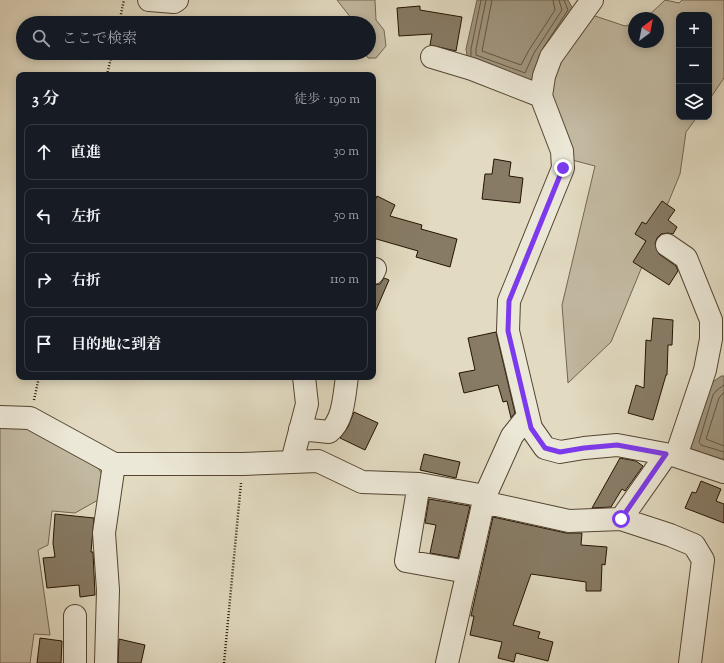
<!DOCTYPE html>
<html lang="ja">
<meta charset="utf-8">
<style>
:root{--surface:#171b24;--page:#20242c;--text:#f1f3f6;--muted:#9ea1a6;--line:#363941}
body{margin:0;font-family:"Sorts Mill Goudy","Noto Serif JP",serif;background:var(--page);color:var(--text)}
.controls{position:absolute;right:12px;top:12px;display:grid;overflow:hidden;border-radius:8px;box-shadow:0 2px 10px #0003}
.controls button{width:36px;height:36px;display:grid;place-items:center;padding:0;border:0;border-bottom:1px solid var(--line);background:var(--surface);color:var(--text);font:20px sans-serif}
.compass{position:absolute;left:628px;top:12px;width:36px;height:36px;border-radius:50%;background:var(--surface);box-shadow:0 2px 10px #0003;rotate:32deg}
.stop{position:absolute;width:12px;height:12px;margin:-9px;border:3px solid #7c3aed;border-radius:50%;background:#fff}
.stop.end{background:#7c3aed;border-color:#fff;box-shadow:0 1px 4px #0008}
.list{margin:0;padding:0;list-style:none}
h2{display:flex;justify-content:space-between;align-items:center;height:52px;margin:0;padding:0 16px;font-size:17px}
h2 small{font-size:13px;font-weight:400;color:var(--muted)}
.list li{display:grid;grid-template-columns:26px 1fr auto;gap:12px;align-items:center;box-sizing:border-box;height:56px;margin:0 8px 8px;padding:0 8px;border:1px solid var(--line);border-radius:8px}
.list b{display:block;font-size:15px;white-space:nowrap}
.list em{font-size:13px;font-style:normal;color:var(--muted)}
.icon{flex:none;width:22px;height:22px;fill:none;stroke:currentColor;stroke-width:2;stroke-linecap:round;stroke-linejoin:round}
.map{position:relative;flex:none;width:724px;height:663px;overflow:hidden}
.search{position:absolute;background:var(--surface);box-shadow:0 2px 10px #0003;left:16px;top:16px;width:360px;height:44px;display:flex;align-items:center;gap:10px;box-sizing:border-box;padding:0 14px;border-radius:22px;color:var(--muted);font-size:15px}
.panel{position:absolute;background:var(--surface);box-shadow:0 2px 10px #0003;left:16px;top:72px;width:360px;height:308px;border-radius:8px}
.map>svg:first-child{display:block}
</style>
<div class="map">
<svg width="724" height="663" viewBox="0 0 724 663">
<rect width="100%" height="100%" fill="#e2dbc2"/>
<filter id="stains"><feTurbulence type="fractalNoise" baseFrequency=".005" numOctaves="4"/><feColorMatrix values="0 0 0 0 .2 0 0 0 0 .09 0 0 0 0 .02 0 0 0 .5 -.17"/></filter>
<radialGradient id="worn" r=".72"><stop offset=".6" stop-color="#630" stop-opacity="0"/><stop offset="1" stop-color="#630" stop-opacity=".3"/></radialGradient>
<path fill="#c2b9a1" stroke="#736652" d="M 337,0 L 375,0 L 376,20 L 384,30 L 386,46 L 376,58 L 368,58 L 365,53 L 369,53 L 369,23 L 355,23 Z
M 665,0 L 679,3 L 682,0 L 724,0 L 724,78 L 709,100 L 709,15 L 679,15 L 679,117 L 697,117 L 686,132 L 680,174 L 611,342 L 568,383 L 562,305 L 595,166 L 572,160 L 550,106 L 556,59 L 589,14 L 625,26 L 634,24 L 634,42 L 658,42 L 658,18 L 646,18 Z
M 0,424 L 27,424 L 92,458 L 103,476 L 98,500 L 75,513 L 52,511 L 48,545 L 38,550 L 50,635 L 34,634 L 30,663 L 0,663 Z"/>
<path fill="#a19781" stroke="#6f624e" d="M 477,0 L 568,0 L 573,9 L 533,85 L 468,62 L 466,49 Z
M 721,376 L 724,376 L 724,461 L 695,453 L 690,446 L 710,384 Z"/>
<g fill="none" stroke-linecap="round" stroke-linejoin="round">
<path stroke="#625542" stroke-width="1" d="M 486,0 L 476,49 L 476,55 L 525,73 L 534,53 L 562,10 L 559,0
M 492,0 L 482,51 L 521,65 L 529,50 L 555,10 L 553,0
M 543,48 L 568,10 L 564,0
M 471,56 L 471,49 L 481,0
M 724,385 L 717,390 L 713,395 L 699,442 L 701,445 L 724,452
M 724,392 L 719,398 L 706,439 L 724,446"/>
</g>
<path fill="#877b66" stroke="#241302" d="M 420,6 L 420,10 L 462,17 L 456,51 L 430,45 L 432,34 L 399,36 L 397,8 Z
M 494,159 L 511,162 L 509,176 L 523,178 L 520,203 L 482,199 L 485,174 L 492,174 Z
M 377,196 L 395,205 L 390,216 L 422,225 L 421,229 L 457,239 L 450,267 L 416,257 L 418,251 L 373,238 L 373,205 Z
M 662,201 L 675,210 L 668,220 L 677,227 L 673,234 L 668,233 L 661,234 L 657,238 L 655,244 L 659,254 L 676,266 L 678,271 L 669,285 L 633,262 L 646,241 L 635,234 L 642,222 L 646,224 Z
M 384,278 L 389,280 L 373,317 L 373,285 L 380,284 Z
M 653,318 L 673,320 L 672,345 L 668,345 L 667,375 L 666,375 L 653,420 L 628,413 L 636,385 L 644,388 L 646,340 L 651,341 Z
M 496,332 L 515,413 L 511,418 L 507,401 L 503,402 L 498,385 L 464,393 L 459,373 L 475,370 L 468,338 Z
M 354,412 L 378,423 L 365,450 L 340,438 L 348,427 Z
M 424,454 L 460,462 L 456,478 L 420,470 Z
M 620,458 L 636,461 L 643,466 L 625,491 L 622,489 L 611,507 L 592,508 Z
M 701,481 L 721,489 L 716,501 L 724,504 L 724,523 L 685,508 L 692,492 L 696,493 Z
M 429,499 L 470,506 L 458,558 L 430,553 L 436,525 L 425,523 Z
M 55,514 L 94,518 L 91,552 L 93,552 L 95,595 L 80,597 L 79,585 L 47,588 L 43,558 L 55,557 L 53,543 Z
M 493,517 L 566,533 L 582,533 L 581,545 L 607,547 L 605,565 L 602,564 L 601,591 L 586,591 L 586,582 L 531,574 L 513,625 L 540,632 L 538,638 L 553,642 L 548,661 L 516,653 L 514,662 L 498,658 L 502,642 L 470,635 L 474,616 L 471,616 Z
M 40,638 L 62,641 L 61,663 L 37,663 Z
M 119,639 L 145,645 L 141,663 L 118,663 Z"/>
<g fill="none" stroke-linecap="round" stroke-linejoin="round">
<defs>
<path id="minor" d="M 149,0 L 174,2 L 177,0
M 432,57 L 472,69 L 541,96 L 562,151 L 563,168 L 509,301 L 508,331 L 531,428 L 545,448 L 560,452 L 584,448 L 617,445 L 676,456 L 724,472
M 541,96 L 544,76 L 551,57 L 592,0
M 667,245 L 686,258 L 711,320 L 711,339 L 705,370 L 676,456
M 373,273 L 375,269
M 0,417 L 30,418 L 114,464 L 243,464 L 318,461 L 362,482 L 419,484 L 485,496
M 300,429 L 329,432 C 344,420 344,395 347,377
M 292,461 L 307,404 L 304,377
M 419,484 L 406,561 L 467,572
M 483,502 L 569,521 L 621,519 L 666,455
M 621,519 L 670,535 L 694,545 L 703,560 L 690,663
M 75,616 L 75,663
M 106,663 L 108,590 L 104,533 L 114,464
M 447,663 L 485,496 L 512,436 L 528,416"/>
</defs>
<use href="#minor" stroke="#544532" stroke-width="24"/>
<path stroke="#241302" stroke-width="2.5" stroke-dasharray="1 2" stroke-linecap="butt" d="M 119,23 L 124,0
M 107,75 L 112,53
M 34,400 L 39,377
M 224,663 L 241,483"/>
<use href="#minor" stroke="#ece8d7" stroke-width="22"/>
</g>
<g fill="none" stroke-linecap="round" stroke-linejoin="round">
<path stroke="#7c3aed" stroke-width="5" d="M 563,168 L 509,301 L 508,331 L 531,428 L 545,448 L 560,452 L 584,448 L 617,445 L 666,454 L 621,519"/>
</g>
<rect width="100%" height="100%" filter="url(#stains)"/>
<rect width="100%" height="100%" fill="url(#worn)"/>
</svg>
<div class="controls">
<button>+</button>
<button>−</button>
<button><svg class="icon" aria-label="layers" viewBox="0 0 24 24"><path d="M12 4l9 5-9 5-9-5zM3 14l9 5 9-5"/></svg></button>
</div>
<svg class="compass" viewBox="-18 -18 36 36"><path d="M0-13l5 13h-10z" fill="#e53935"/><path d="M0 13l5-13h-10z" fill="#9ea1a6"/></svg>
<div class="stop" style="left:621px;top:519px"></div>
<div class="stop end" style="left:563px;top:168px"></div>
<div class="search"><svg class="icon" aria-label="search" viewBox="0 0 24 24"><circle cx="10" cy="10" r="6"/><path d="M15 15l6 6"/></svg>ここで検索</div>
<section class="panel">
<h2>3 分<small>徒歩 · 190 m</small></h2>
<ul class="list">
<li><svg class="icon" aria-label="ahead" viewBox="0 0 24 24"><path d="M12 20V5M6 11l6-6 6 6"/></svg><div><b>直進</b></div><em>30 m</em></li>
<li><svg class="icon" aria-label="left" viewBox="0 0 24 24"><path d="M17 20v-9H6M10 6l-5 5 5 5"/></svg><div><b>左折</b></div><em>50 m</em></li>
<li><svg class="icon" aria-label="right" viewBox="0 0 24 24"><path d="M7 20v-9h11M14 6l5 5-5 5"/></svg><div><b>右折</b></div><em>110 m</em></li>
<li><svg class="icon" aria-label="arrive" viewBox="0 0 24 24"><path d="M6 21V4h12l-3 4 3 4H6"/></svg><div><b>目的地に到着</b></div></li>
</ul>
</section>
</div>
